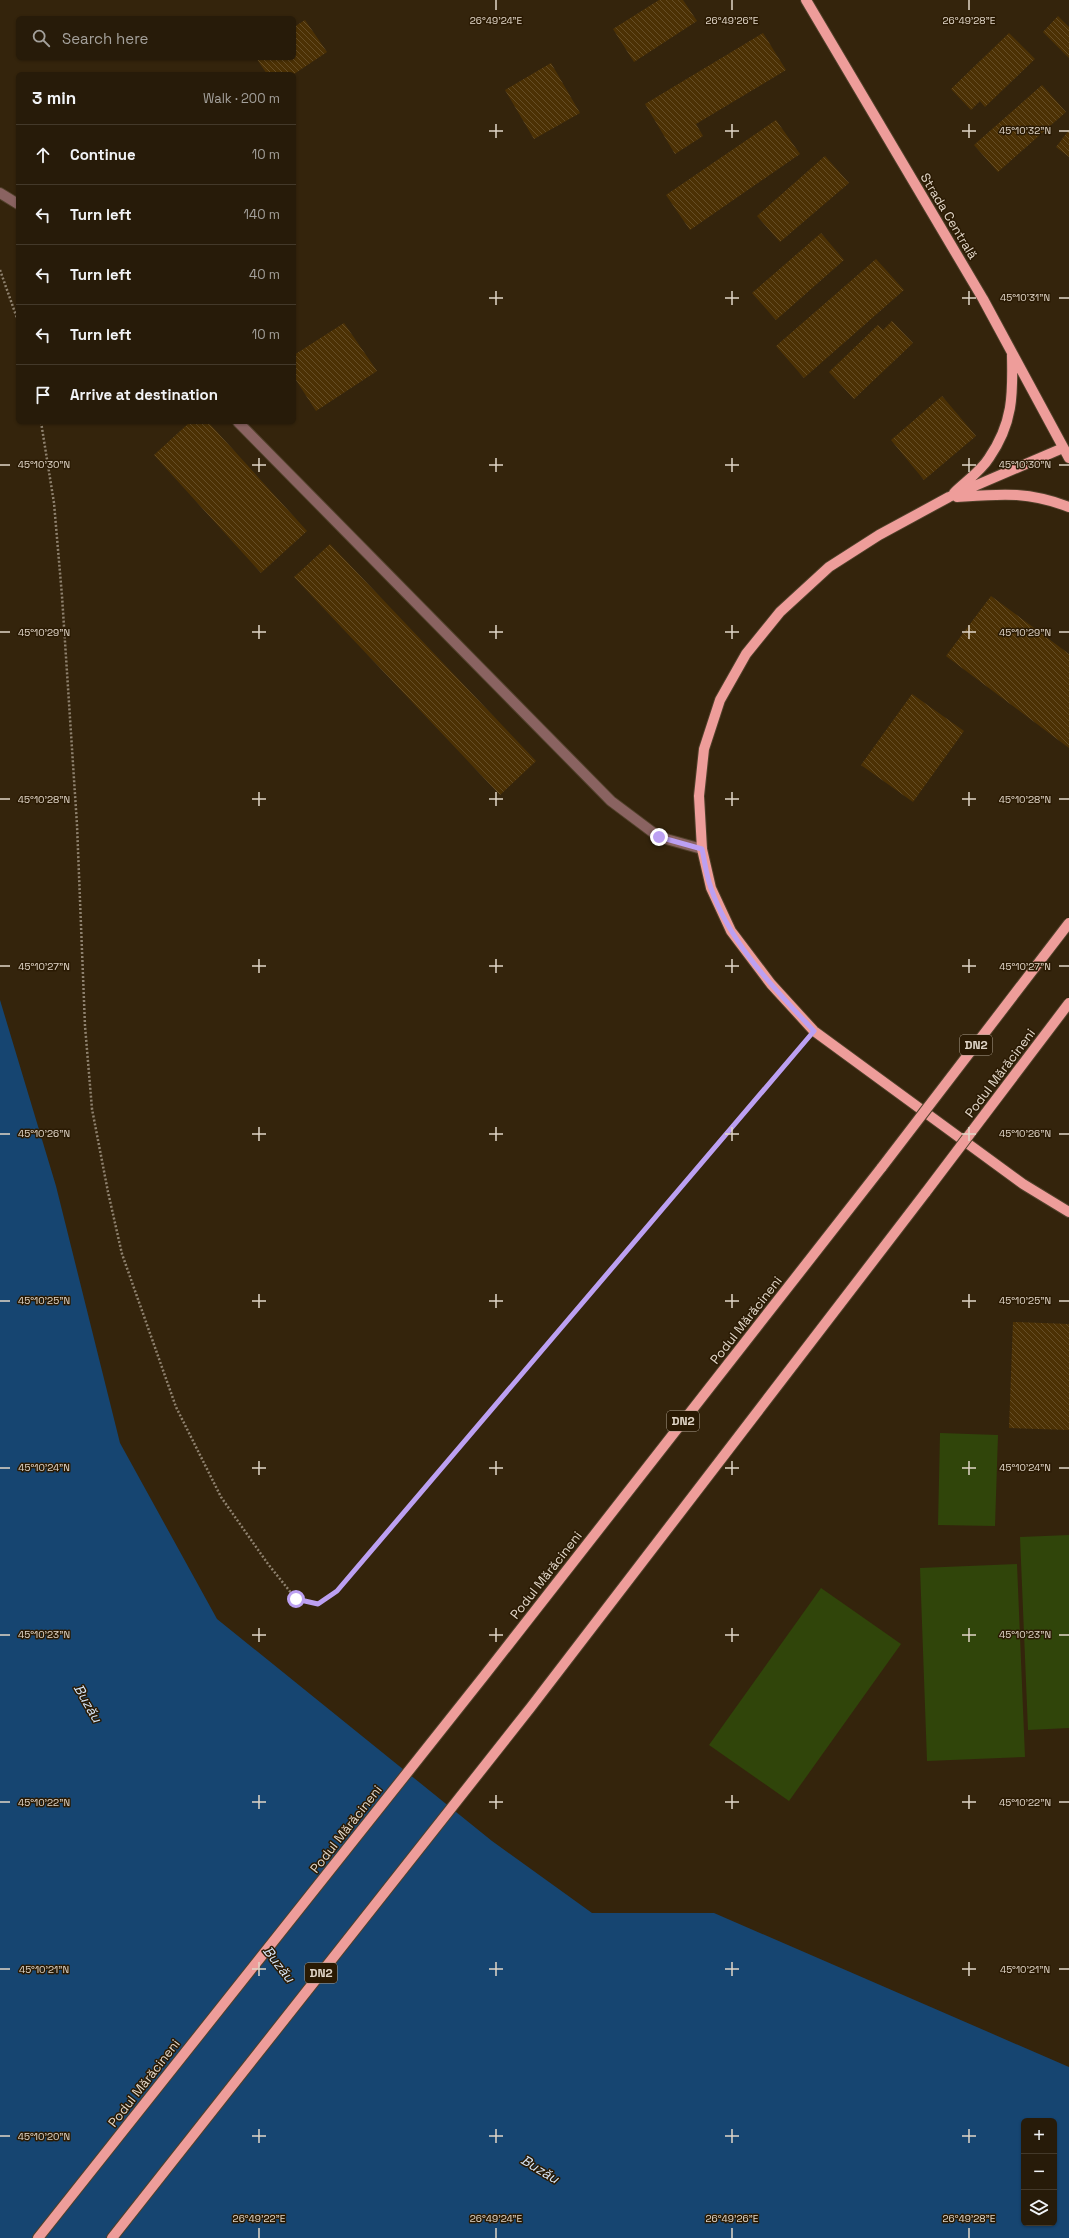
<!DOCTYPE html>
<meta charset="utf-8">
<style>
:root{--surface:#271b09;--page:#332817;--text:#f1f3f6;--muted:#a4a19c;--line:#43392a}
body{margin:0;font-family:"Space Grotesk",sans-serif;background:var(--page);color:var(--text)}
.controls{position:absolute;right:12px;bottom:12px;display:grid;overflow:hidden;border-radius:6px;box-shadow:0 1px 3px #0004}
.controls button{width:36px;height:36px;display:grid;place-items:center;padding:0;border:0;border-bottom:1px solid var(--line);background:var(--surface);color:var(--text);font:20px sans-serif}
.stop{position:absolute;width:12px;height:12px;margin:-9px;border:3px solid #bca0f2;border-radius:50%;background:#fff}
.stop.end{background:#bca0f2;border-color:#fff;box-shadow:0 1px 4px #0008}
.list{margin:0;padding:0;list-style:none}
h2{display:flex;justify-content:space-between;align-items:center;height:52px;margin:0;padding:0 16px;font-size:17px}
h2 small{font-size:13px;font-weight:400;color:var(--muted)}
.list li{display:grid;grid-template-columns:26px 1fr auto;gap:12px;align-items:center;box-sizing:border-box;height:60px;padding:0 16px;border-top:1px solid var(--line)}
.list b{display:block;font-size:15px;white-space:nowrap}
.list em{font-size:13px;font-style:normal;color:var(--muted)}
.icon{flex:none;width:22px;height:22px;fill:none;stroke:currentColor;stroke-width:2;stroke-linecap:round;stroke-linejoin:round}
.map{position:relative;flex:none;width:1069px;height:2238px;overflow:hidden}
.search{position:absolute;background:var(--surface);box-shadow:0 1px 3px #0004;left:16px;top:16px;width:280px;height:44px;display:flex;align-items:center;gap:10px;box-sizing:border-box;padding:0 14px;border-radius:6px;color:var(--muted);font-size:15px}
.panel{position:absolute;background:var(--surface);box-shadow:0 1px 3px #0004;left:16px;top:72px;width:280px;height:352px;border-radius:6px}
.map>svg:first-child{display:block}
</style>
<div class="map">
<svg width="1069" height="2238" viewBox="0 0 1069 2238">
<defs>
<pattern id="building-back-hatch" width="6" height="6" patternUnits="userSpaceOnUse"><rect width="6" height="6" fill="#4c3104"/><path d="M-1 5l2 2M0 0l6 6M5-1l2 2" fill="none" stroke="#664e27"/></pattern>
</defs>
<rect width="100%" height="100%" fill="#34240c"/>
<path fill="#30450a" d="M 940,1433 L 998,1435 L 995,1526 L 938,1525 Z
M 1069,1535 L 1069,1728 L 1028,1730 L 1020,1537 Z
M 1017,1564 L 1025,1757 L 927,1761 L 920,1568 Z
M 821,1588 L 901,1644 L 789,1801 L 709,1745 Z"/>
<path fill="#164571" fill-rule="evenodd" d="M 0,1000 L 56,1186 L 120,1443 L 217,1619 L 492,1841 L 592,1913 L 714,1913 L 1069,2067 L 1069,2238 L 0,2238 ZM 1024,2121 L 1054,2121 L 1054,2223 L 1024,2223 Z"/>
<path fill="url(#building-back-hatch)" d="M 659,0 L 683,0 L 697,21 L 634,62 L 613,29 Z
M 1058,16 L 1069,27 L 1069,58 L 1043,32 Z
M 305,20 L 327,52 L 294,74 L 267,74 L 256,58 L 294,58 L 294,27 Z
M 763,33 L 786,70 L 696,124 L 703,136 L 675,154 L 645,104 Z
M 1009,33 L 1035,59 L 985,107 L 980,101 L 971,110 L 951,89 Z
M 551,63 L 580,113 L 534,139 L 505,90 Z
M 1042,85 L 1066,112 L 998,172 L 974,145 Z
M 776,120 L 800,154 L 690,230 L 666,195 Z
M 1069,130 L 1069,157 L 1056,147 Z
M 825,156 L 849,183 L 780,242 L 757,216 Z
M 821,233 L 844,260 L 776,320 L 752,293 Z
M 876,259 L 904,290 L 804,378 L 776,346 Z
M 892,321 L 913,343 L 854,399 L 829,372 L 878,325 L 883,330 Z
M 344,323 L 377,371 L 316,411 L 294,377 L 294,355 Z
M 942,396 L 976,436 L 924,480 L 891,440 Z
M 190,422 L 208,422 L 307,531 L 261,573 L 154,455 Z
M 330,544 L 536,761 L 500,795 L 294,577 Z
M 991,596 L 1069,654 L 1069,748 L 946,656 Z
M 912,694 L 964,731 L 913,802 L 861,765 Z
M 1013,1322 L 1069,1324 L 1069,1430 L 1009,1428 Z"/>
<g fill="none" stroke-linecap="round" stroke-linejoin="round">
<defs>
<path id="minor" d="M 0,193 L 18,204
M 238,422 L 611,801 L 659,837 L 702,849"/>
<path id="major" d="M 806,0 L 983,299 L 1069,458
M 1063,448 L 949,497 L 879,535 L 829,567 L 780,612 L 746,654 L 720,700 L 704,749 L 699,796 L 702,849 L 711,888 L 731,931 L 771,984 L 814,1031 L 1023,1184 L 1069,1212
M 954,493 C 965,482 981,471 989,458 C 1013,423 1013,395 1012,355
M 957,497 C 1001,494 1027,491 1069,507
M 38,2238 L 484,1676 L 882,1167
M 112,2238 L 531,1707 L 926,1192"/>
</defs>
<use href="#minor" stroke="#50402a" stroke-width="12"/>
<use href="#major" stroke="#50402a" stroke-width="12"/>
<path stroke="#8f826f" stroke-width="2.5" stroke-dasharray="2 2" stroke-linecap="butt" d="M 0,270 L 18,321
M 41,422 L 54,503 L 62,596 L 77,825 L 85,1026 L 92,1109 L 108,1192 L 122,1254 L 176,1407 L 221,1497 L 268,1564 L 296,1599 L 318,1604 L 337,1591 L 798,1050"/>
<use href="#minor" stroke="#8a6361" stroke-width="10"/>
<use href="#major" stroke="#ee9d9a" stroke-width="10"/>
<defs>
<path id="major-bridge" d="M 882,1167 L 1069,923
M 926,1192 L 1069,1003"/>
</defs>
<use href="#major-bridge" stroke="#50402a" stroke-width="12" stroke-linecap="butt"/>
<use href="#major-bridge" stroke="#ee9d9a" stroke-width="10"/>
</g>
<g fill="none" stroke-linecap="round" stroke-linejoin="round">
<path stroke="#bca0f2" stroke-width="5" d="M 296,1599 L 318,1604 L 337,1591 L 814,1031 C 775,989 730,944 711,888 C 706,875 705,862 702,849 L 659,837"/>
</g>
<path fill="none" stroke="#e1d6c8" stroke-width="1.5" d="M 496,0 L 496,10M 732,0 L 732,10M 969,0 L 969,10M 496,124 L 496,138M 732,124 L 732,138M 969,124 L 969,138M 489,131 L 503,131M 725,131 L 739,131M 962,131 L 976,131M 1059,131 L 1069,131M 496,291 L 496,305M 732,291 L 732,305M 969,291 L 969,305M 489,298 L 503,298M 725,298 L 739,298M 962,298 L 976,298M 1059,298 L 1069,298M 259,458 L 259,472M 496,458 L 496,472M 732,458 L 732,472M 969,458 L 969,472M 0,465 L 10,465M 252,465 L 266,465M 489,465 L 503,465M 725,465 L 739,465M 962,465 L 976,465M 1059,465 L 1069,465M 259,625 L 259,639M 496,625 L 496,639M 732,625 L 732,639M 969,625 L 969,639M 0,632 L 10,632M 252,632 L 266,632M 489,632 L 503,632M 725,632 L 739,632M 962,632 L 976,632M 1059,632 L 1069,632M 259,792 L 259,806M 496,792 L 496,806M 732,792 L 732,806M 969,792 L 969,806M 0,799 L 10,799M 252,799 L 266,799M 489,799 L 503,799M 725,799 L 739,799M 962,799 L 976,799M 1059,799 L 1069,799M 259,959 L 259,973M 496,959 L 496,973M 732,959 L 732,973M 969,959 L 969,973M 0,966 L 10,966M 252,966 L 266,966M 489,966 L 503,966M 725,966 L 739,966M 962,966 L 976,966M 1059,966 L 1069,966M 259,1127 L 259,1141M 496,1127 L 496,1141M 732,1127 L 732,1141M 969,1127 L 969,1141M 0,1134 L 10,1134M 252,1134 L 266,1134M 489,1134 L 503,1134M 725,1134 L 739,1134M 962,1134 L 976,1134M 1059,1134 L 1069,1134M 259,1294 L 259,1308M 496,1294 L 496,1308M 732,1294 L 732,1308M 969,1294 L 969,1308M 0,1301 L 10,1301M 252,1301 L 266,1301M 489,1301 L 503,1301M 725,1301 L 739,1301M 962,1301 L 976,1301M 1059,1301 L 1069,1301M 259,1461 L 259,1475M 496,1461 L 496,1475M 732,1461 L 732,1475M 969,1461 L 969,1475M 0,1468 L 10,1468M 252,1468 L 266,1468M 489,1468 L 503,1468M 725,1468 L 739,1468M 962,1468 L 976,1468M 1059,1468 L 1069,1468M 259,1628 L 259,1642M 496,1628 L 496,1642M 732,1628 L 732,1642M 969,1628 L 969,1642M 0,1635 L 10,1635M 252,1635 L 266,1635M 489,1635 L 503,1635M 725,1635 L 739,1635M 962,1635 L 976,1635M 1059,1635 L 1069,1635M 259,1795 L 259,1809M 496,1795 L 496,1809M 732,1795 L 732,1809M 969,1795 L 969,1809M 0,1802 L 10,1802M 252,1802 L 266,1802M 489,1802 L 503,1802M 725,1802 L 739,1802M 962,1802 L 976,1802M 1059,1802 L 1069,1802M 259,1962 L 259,1976M 496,1962 L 496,1976M 732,1962 L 732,1976M 969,1962 L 969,1976M 0,1969 L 10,1969M 252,1969 L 266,1969M 489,1969 L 503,1969M 725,1969 L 739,1969M 962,1969 L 976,1969M 1059,1969 L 1069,1969M 259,2129 L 259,2143M 496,2129 L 496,2143M 732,2129 L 732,2143M 969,2129 L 969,2143M 0,2136 L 10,2136M 252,2136 L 266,2136M 489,2136 L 503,2136M 725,2136 L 739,2136M 962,2136 L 976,2136M 259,2228 L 259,2238M 496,2228 L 496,2238M 732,2228 L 732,2238M 969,2228 L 969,2238"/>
<g text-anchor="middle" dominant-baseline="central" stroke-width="3" stroke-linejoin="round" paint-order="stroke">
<g fill="#2a1a03" stroke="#aa9e8d" stroke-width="1">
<rect x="960" y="1035" width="32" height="20" rx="3"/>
<rect x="667" y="1411" width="32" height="20" rx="3"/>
<rect x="305" y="1963" width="32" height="20" rx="3"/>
</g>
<g font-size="12" font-weight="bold" fill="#e1d6c8">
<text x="976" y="1045">DN2</text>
<text x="683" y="1421">DN2</text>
<text x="321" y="1973">DN2</text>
</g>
<g font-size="13" fill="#e1d6c8" stroke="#2a1a03">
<text transform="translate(949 216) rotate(59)">Strada Centrală</text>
<text transform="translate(1000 1073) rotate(-53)">Podul Mărăcineni</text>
<text transform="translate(746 1320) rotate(-52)">Podul Mărăcineni</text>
<text transform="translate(546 1575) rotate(-52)">Podul Mărăcineni</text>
<text transform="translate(346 1829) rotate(-52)">Podul Mărăcineni</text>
<text transform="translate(144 2083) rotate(-52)">Podul Mărăcineni</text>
</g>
<g font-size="14" font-style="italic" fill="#d7e6f8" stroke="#2a1a03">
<text transform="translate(88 1703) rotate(60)">Buzău</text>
<text transform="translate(279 1964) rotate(52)">Buzău</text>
<text transform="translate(540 2169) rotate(31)">Buzău</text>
</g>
</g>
<g font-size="10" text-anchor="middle" fill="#e1d6c8" stroke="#2a1a03" stroke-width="3" stroke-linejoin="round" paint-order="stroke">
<text x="496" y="24">26°49'24"E</text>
<text x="732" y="24">26°49'26"E</text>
<text x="969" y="24">26°49'28"E</text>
<text x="1025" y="134">45°10'32"N</text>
<text x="1025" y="301">45°10'31"N</text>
<text x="44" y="468">45°10'30"N</text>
<text x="1025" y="468">45°10'30"N</text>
<text x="44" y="636">45°10'29"N</text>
<text x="1025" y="636">45°10'29"N</text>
<text x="44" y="803">45°10'28"N</text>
<text x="1025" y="803">45°10'28"N</text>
<text x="44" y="970">45°10'27"N</text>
<text x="1025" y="970">45°10'27"N</text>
<text x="44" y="1137">45°10'26"N</text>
<text x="1025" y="1137">45°10'26"N</text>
<text x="44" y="1304">45°10'25"N</text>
<text x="1025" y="1304">45°10'25"N</text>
<text x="44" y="1471">45°10'24"N</text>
<text x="1025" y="1471">45°10'24"N</text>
<text x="44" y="1638">45°10'23"N</text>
<text x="1025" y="1638">45°10'23"N</text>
<text x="44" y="1806">45°10'22"N</text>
<text x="1025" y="1806">45°10'22"N</text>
<text x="44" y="1973">45°10'21"N</text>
<text x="1025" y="1973">45°10'21"N</text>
<text x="44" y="2140">45°10'20"N</text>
<text x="259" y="2222">26°49'22"E</text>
<text x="496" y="2222">26°49'24"E</text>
<text x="732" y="2222">26°49'26"E</text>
<text x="969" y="2222">26°49'28"E</text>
</g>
</svg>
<div class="controls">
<button>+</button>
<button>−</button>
<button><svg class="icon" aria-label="layers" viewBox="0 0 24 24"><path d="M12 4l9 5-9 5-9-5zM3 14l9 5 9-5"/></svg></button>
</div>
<div class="stop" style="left:296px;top:1599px"></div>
<div class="stop end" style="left:659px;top:837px"></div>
<div class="search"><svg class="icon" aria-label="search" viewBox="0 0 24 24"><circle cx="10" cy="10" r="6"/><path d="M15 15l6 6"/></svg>Search here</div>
<section class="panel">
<h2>3 min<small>Walk · 200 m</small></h2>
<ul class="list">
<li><svg class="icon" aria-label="ahead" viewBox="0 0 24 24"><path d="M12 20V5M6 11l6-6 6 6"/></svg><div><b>Continue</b></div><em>10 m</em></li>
<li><svg class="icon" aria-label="left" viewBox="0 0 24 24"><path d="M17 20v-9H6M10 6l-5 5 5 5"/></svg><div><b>Turn left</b></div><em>140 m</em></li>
<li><svg class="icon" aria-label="left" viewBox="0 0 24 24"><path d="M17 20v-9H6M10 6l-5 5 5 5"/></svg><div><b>Turn left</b></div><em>40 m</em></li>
<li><svg class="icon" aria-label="left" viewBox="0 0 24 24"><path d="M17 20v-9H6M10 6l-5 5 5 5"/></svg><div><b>Turn left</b></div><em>10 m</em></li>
<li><svg class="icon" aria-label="arrive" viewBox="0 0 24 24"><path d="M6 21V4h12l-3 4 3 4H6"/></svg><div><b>Arrive at destination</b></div></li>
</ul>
</section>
</div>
